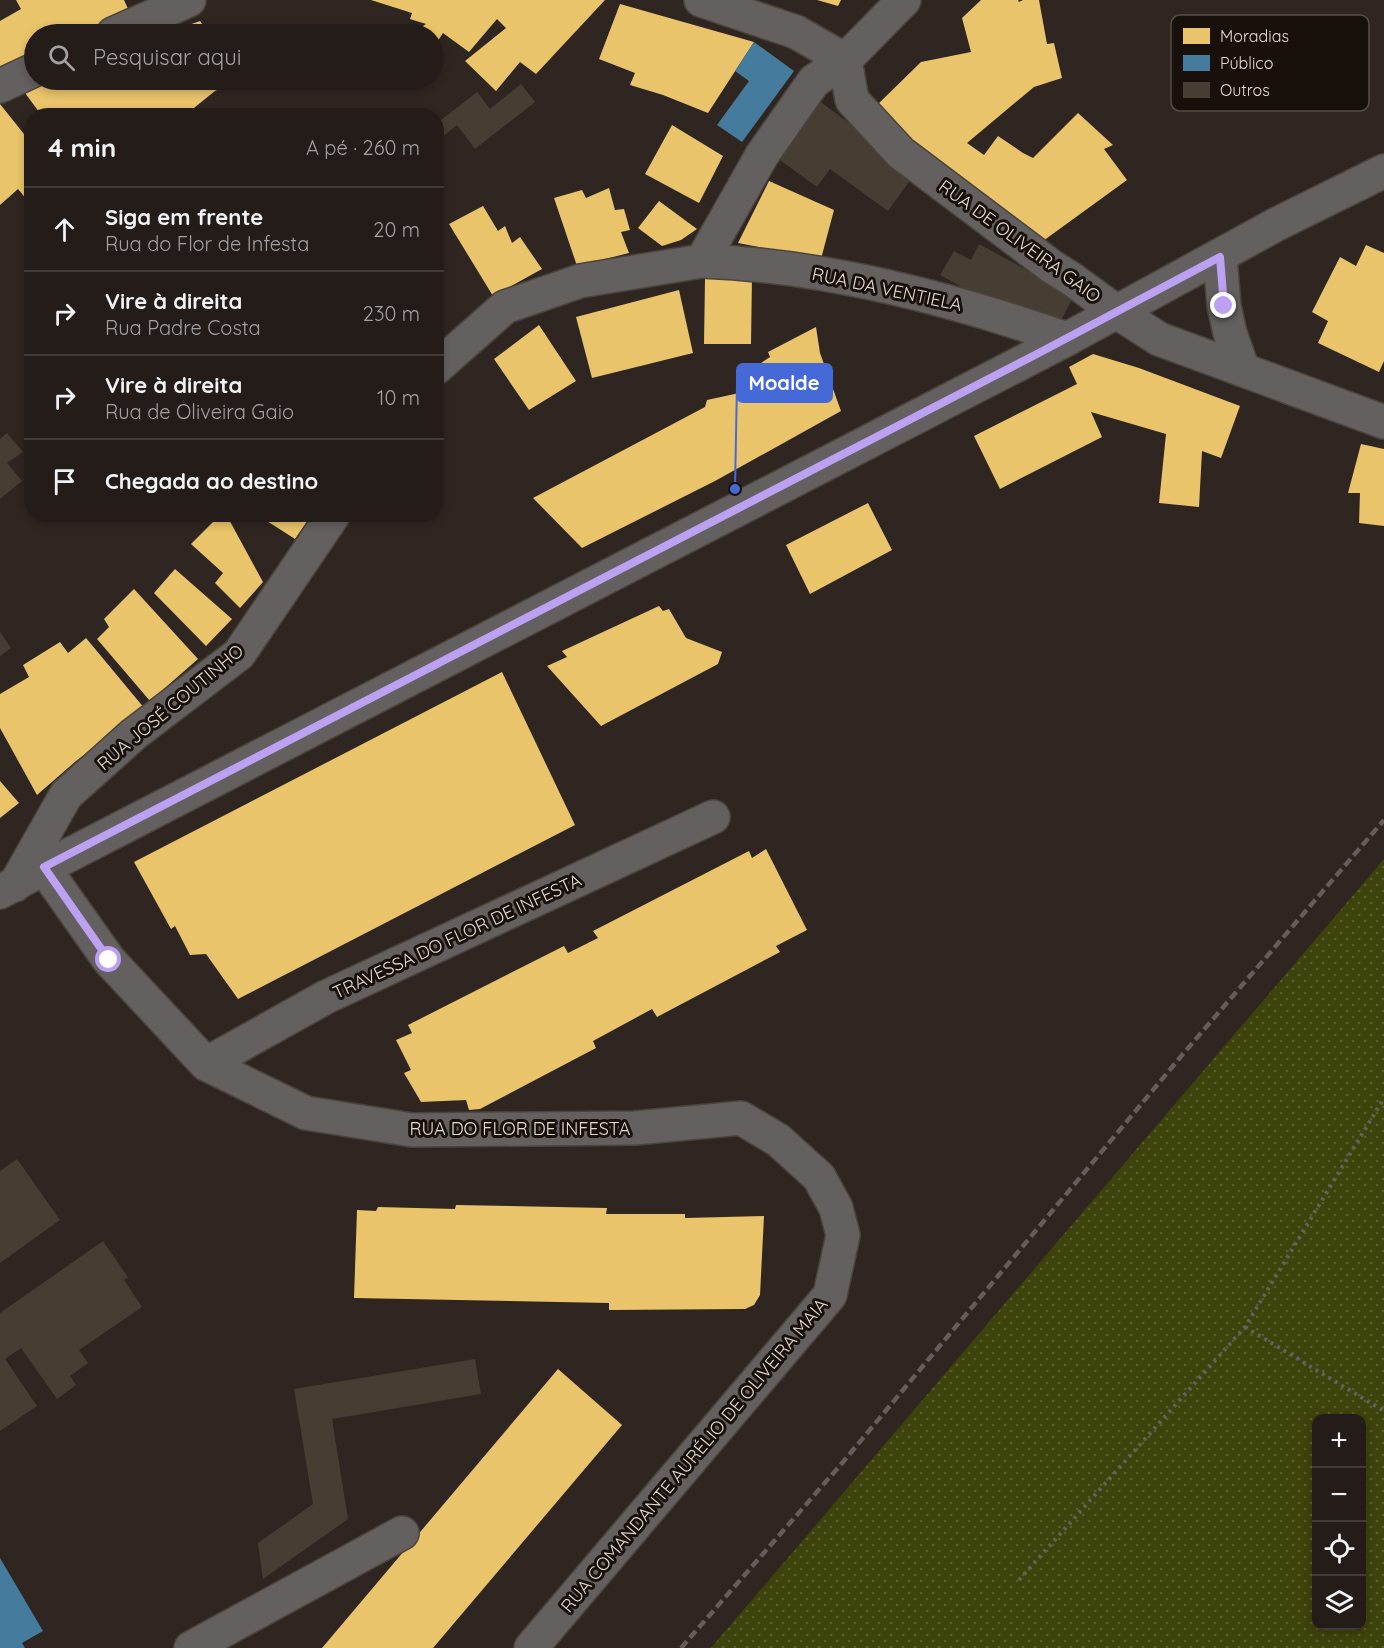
<!DOCTYPE html>
<html lang="pt">
<meta charset="utf-8">
<style>
:root{--surface:#231c19;--page:#2f2926;--text:#f1f3f6;--muted:#a3a1a2;--line:#403a38}
body{margin:0;font-family:Quicksand,sans-serif;background:var(--page);color:var(--text)}
.controls{position:absolute;right:18px;bottom:18px;display:grid;overflow:hidden;border-radius:12px;box-shadow:0 3px 9px #0003}
.controls button{width:54px;height:54px;display:grid;place-items:center;padding:0;border:0;border-bottom:2px solid var(--line);background:var(--surface);color:var(--text);font:30px sans-serif}
.stop{position:absolute;width:18px;height:18px;margin:-14px;border:4px solid #bca0f2;border-radius:50%;background:#fff}
.stop.end{background:#bca0f2;border-color:#fff;box-shadow:0 2px 6px #0008}
.list{margin:0;padding:0;list-style:none}
h2{display:flex;justify-content:space-between;align-items:center;height:78px;margin:0;padding:0 24px;font-size:26px}
h2 small{font-size:20px;font-weight:400;color:var(--muted)}
.list li{display:grid;grid-template-columns:39px 1fr auto;gap:18px;align-items:center;box-sizing:border-box;height:84px;padding:0 24px;border-top:2px solid var(--line)}
.list b{display:block;font-size:22px;white-space:nowrap}
.list p{margin:0;font-size:20px;white-space:nowrap;color:var(--muted)}
.list em{font-size:20px;font-style:normal;color:var(--muted)}
.icon{flex:none;width:33px;height:33px;fill:none;stroke:currentColor;stroke-width:2;stroke-linecap:round;stroke-linejoin:round}
.map{position:relative;flex:none;width:1384px;height:1648px;overflow:hidden}
.search{position:absolute;background:var(--surface);box-shadow:0 3px 9px #0003;left:24px;top:24px;width:420px;height:66px;display:flex;align-items:center;gap:15px;box-sizing:border-box;padding:0 21px;border-radius:33px;color:var(--muted);font-size:22px}
.panel{position:absolute;background:var(--surface);box-shadow:0 3px 9px #0003;left:24px;top:108px;width:420px;height:414px;border-radius:24px}
.map>svg:first-child{display:block}
</style>
<div class="map">
<svg width="1384" height="1648" viewBox="0 0 1384 1648">
<defs>
<pattern id="grass-dots" width="8" height="8" patternUnits="userSpaceOnUse" patternTransform="scale(1.5)"><rect width="8" height="8" fill="#3d430a"/><path d="M2 2h.1M6 6h.1" fill="none" stroke="#595e2d" stroke-width="1.8" stroke-linecap="round"/></pattern>
</defs>
<rect width="100%" height="100%" fill="#2f2621"/>
<path fill="url(#grass-dots)" fill-rule="evenodd" d="M 1384,859 L 1384,1648 L 711,1648 ZM 1316,1418 L 1362,1418 L 1362,1626 L 1316,1626 Z"/>
<path fill="#e9c46a" d="M 16,0 L 124,0 L 129,11 L 75,34 L 34,34 L 34,52 L 0,67 L 0,21 L 21,9 Z
M 371,0 L 605,0 L 536,74 L 520,62 L 496,91 L 465,61 L 506,28 L 497,19 L 469,52 L 443,33 L 434,47 L 434,34 L 411,34 L 426,24 L 410,19 L 412,13 Z
M 817,0 L 841,0 L 838,6 Z
M 981,0 L 1018,0 L 1019,2 L 1023,0 L 1039,0 L 1047,44 L 1054,43 L 1062,78 L 1034,87 L 967,143 L 984,155 L 998,136 L 1023,153 L 1033,158 L 1078,113 L 1113,145 L 1104,149 L 1127,180 L 1043,241 L 937,169 L 876,106 L 921,62 L 971,52 L 962,18 Z
M 620,4 L 754,42 L 708,113 L 663,95 L 630,85 L 635,73 L 599,59 Z
M 200,21 L 209,34 L 163,34 Z
M 54,80 L 238,80 L 215,91 L 184,116 L 42,116 L 25,93 Z
M 0,104 L 32,144 L 32,206 L 18,189 L 0,205 Z
M 672,125 L 723,156 L 699,203 L 645,174 Z
M 769,181 L 834,210 L 821,259 L 738,243 Z
M 609,188 L 615,210 L 624,209 L 630,230 L 621,232 L 629,253 L 577,266 L 554,198 L 582,190 L 586,198 Z
M 659,201 L 697,229 L 681,240 L 662,246 L 638,228 Z
M 483,206 L 498,231 L 505,226 L 512,243 L 520,237 L 542,269 L 493,296 L 449,224 Z
M 1366,245 L 1384,253 L 1384,361 L 1379,372 L 1318,343 L 1328,321 L 1312,312 L 1340,257 L 1356,266 Z
M 752,276 L 751,344 L 704,344 L 705,278 Z
M 679,290 L 693,353 L 592,378 L 576,317 Z
M 539,325 L 576,381 L 529,410 L 494,359 Z
M 816,327 L 820,353 L 841,411 L 715,481 L 582,548 L 533,498 L 705,407 L 707,400 L 753,390 L 752,369 L 770,357 L 768,352 Z
M 1093,354 L 1139,368 L 1240,406 L 1221,458 L 1202,451 L 1199,507 L 1159,503 L 1166,434 L 1091,412 L 1102,437 L 1000,489 L 974,436 L 1077,384 L 1069,367 Z
M 1361,444 L 1384,449 L 1384,526 L 1359,523 L 1360,493 L 1348,493 Z
M 868,503 L 892,550 L 810,594 L 786,545 Z
M 221,514 L 226,514 L 263,582 L 240,608 L 215,583 L 223,573 L 191,544 Z
M 256,514 L 312,514 L 295,539 Z
M 175,569 L 232,619 L 206,646 L 154,593 Z
M 134,589 L 198,659 L 150,701 L 97,639 L 109,627 L 104,619 Z
M 659,606 L 663,611 L 669,609 L 686,638 L 722,652 L 718,664 L 601,726 L 547,666 L 567,657 L 562,651 Z
M 86,638 L 145,709 L 76,761 L 37,795 L 0,728 L 0,694 L 29,677 L 23,665 L 60,642 L 68,653 Z
M 502,672 L 575,825 L 238,999 L 206,954 L 190,955 L 175,926 L 171,929 L 134,862 Z
M 0,781 L 19,803 L 0,818 Z
M 766,849 L 807,930 L 776,946 L 780,952 L 657,1017 L 652,1009 L 593,1041 L 596,1048 L 480,1109 L 469,1110 L 466,1100 L 421,1102 L 404,1073 L 411,1070 L 396,1040 L 412,1033 L 408,1025 L 564,946 L 568,953 L 598,938 L 593,931 L 749,851 L 752,858 Z
M 456,1205 L 607,1208 L 606,1214 L 685,1214 L 685,1218 L 764,1216 L 760,1295 L 754,1305 L 745,1309 L 609,1310 L 609,1303 L 354,1298 L 357,1210 L 376,1211 L 378,1207 L 455,1209 Z
M 558,1369 L 622,1425 L 433,1648 L 322,1648 Z"/>
<path fill="#457b9d" d="M 754,42 L 794,71 L 742,142 L 717,125 L 749,81 L 735,71 Z
M 0,1558 L 43,1631 L 22,1643 L 25,1648 L 0,1648 Z"/>
<path fill="#463e33" d="M 521,84 L 535,102 L 475,149 L 457,125 L 436,142 L 436,124 L 477,92 L 490,109 Z
M 815,98 L 916,172 L 888,211 L 830,169 L 817,187 L 773,155 Z
M 979,244 L 1074,296 L 1052,337 L 940,275 L 954,251 L 971,260 Z
M 7,433 L 23,452 L 7,463 L 22,481 L 0,499 L 0,439 Z
M 0,632 L 11,648 L 0,656 Z
M 17,1159 L 60,1220 L 0,1263 L 0,1171 Z
M 103,1241 L 128,1277 L 124,1280 L 142,1307 L 79,1350 L 88,1363 L 70,1376 L 76,1385 L 57,1399 L 21,1348 L 5,1359 L 37,1406 L 0,1431 L 0,1313 Z
M 475,1359 L 481,1394 L 332,1419 L 348,1519 L 263,1579 L 258,1543 L 313,1504 L 294,1389 Z"/>
<g fill="none" stroke-linecap="round" stroke-linejoin="round">
<defs>
<path id="minor" d="M 701,0 L 796,32 L 845,60
M 113,34 L 189,0
M 845,60 L 852,100 L 901,153 L 1051,266 L 1073,280 L 1117,312
M 0,86 L 34,70
M 702,261 C 827,266 949,298 1067,339
M 436,368 L 505,307 L 580,281 L 702,261 L 762,155 L 814,81 L 845,60 L 904,0
M 44,868 L 109,960 L 206,1064 L 306,1113 L 412,1130 L 635,1128 L 741,1118 L 778,1140 L 819,1177 L 836,1208 L 843,1235 L 830,1295 L 531,1648
M 15,885 L 66,795 L 134,734 L 239,654 L 334,514
M 206,1064 L 326,997 L 713,817
M 191,1648 L 402,1533"/>
<path id="tertiary" d="M 1220,257 L 1224,306 L 1230,333 L 1243,370
M 1117,312 L 1159,339 L 1384,422
M 0,892 L 44,868 L 1067,339 L 1277,224 L 1384,171"/>
</defs>
<use href="#minor" stroke="#4b443e" stroke-width="36"/>
<use href="#tertiary" stroke="#4b443e" stroke-width="36"/>
<path stroke="#65605d" stroke-width="4" stroke-dasharray="3 4.5" stroke-linecap="butt" d="M 1245,1327 L 1384,1411
M 1019,1580 L 1245,1327 L 1384,1098"/>
<use href="#minor" stroke="#64605f" stroke-width="33"/>
<use href="#tertiary" stroke="#64605f" stroke-width="33"/>
<path stroke="#645d5c" stroke-width="4.5" stroke-dasharray="9 4.5" stroke-linecap="butt" d="M 681,1648 L 843,1462 L 1183,1054 L 1384,820"/>
</g>
<g fill="none" stroke-linecap="round" stroke-linejoin="round">
<path stroke="#bca0f2" stroke-width="8" d="M 109,960 L 44,867 L 1035,355 L 1220,257 L 1224,306"/>
</g>
<g text-anchor="middle" dominant-baseline="central" stroke-width="6" stroke-linejoin="round" paint-order="stroke">
<g font-size="18" fill="#e6dad4" stroke="#17100b">
<text transform="translate(1020 241) rotate(36)">RUA DE OLIVEIRA GAIO</text>
<text transform="translate(887 289) rotate(12)">RUA DA VENTIELA</text>
<text transform="translate(170 707) rotate(-40)">RUA JOSÉ COUTINHO</text>
<text transform="translate(457 936) rotate(-25)">TRAVESSA DO FLOR DE INFESTA</text>
<text x="520" y="1128">RUA DO FLOR DE INFESTA</text>
<text transform="translate(694 1455) rotate(-50)">RUA COMANDANTE AURÉLIO DE OLIVEIRA MAIA</text>
</g>
</g>
<rect x="1171" y="15" width="198" height="96" rx="9" fill="#17100b" stroke="#554d47" stroke-width="1.5"/>
<rect x="1183" y="28" width="27" height="16" fill="#e9c46a"/>
<rect x="1183" y="55" width="27" height="16" fill="#457b9d"/>
<rect x="1183" y="82" width="27" height="16" fill="#463e33"/>
<g font-size="16" fill="#e6dad4">
<text x="1220" y="42">Moradias</text>
<text x="1220" y="69">Público</text>
<text x="1220" y="96">Outros</text>
</g>
<path fill="none" stroke="#456ad7" stroke-width="2" d="M735 489L737 383"/>
<circle fill="#456ad7" stroke="#17100b" stroke-width="2" cx="735" cy="489" r="6"/>
<rect fill="#456ad7" stroke="#456ad7" stroke-width="2" x="737" y="364" width="95" height="38" rx="6"/>
<g font-size="20" text-anchor="middle" font-weight="bold" fill="#fff">
<text x="784" y="390">Moalde</text>
</g>
</svg>
<div class="controls">
<button>+</button>
<button>−</button>
<button><svg class="icon" aria-label="locate" viewBox="0 0 24 24"><circle cx="12" cy="12" r="6"/><path d="M12 2v4M12 18v4M2 12h4M18 12h4"/></svg></button>
<button><svg class="icon" aria-label="layers" viewBox="0 0 24 24"><path d="M12 4l9 5-9 5-9-5zM3 14l9 5 9-5"/></svg></button>
</div>
<div class="stop" style="left:109px;top:960px"></div>
<div class="stop end" style="left:1224px;top:306px"></div>
<div class="search"><svg class="icon" aria-label="search" viewBox="0 0 24 24"><circle cx="10" cy="10" r="6"/><path d="M15 15l6 6"/></svg>Pesquisar aqui</div>
<section class="panel">
<h2>4 min<small>A pé · 260 m</small></h2>
<ul class="list">
<li><svg class="icon" aria-label="ahead" viewBox="0 0 24 24"><path d="M12 20V5M6 11l6-6 6 6"/></svg><div><b>Siga em frente</b><p>Rua do Flor de Infesta</p></div><em>20 m</em></li>
<li><svg class="icon" aria-label="right" viewBox="0 0 24 24"><path d="M7 20v-9h11M14 6l5 5-5 5"/></svg><div><b>Vire à direita</b><p>Rua Padre Costa</p></div><em>230 m</em></li>
<li><svg class="icon" aria-label="right" viewBox="0 0 24 24"><path d="M7 20v-9h11M14 6l5 5-5 5"/></svg><div><b>Vire à direita</b><p>Rua de Oliveira Gaio</p></div><em>10 m</em></li>
<li><svg class="icon" aria-label="arrive" viewBox="0 0 24 24"><path d="M6 21V4h12l-3 4 3 4H6"/></svg><div><b>Chegada ao destino</b></div></li>
</ul>
</section>
</div>
